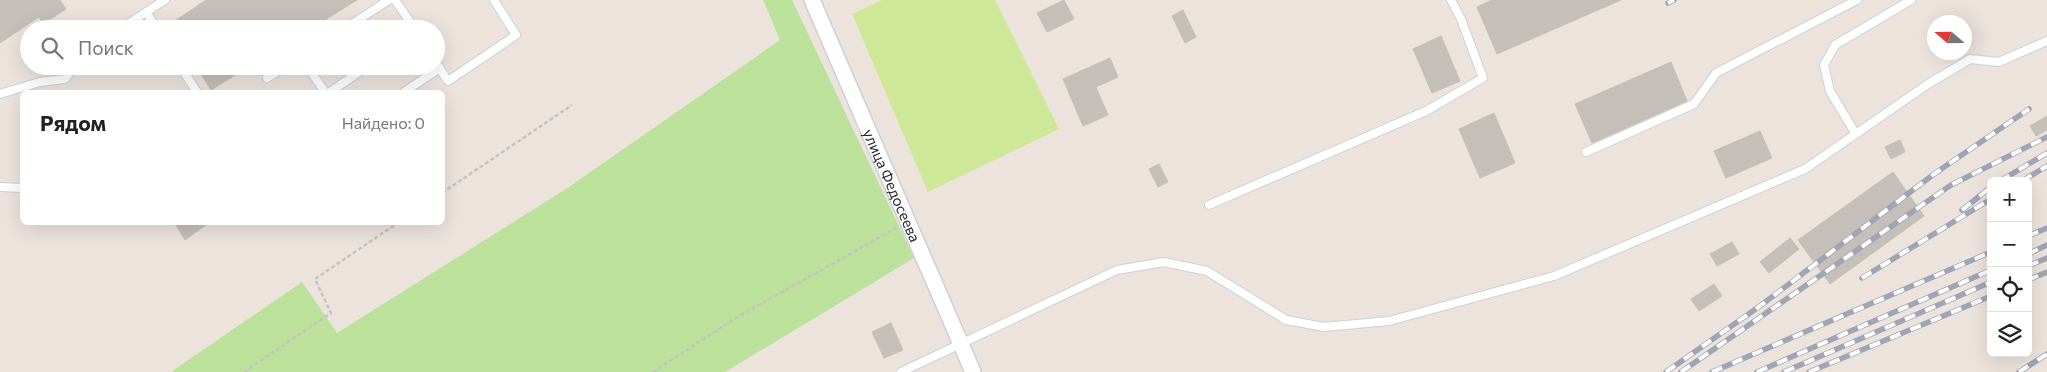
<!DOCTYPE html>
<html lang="ru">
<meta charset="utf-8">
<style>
:root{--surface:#fff;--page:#f2f2f2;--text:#222;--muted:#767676;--line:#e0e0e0}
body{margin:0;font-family:Commissioner,sans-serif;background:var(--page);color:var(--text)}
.controls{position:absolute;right:15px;bottom:15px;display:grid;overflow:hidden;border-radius:8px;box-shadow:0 5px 20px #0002}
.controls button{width:45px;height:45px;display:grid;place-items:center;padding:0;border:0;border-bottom:1px solid var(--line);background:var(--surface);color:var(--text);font:25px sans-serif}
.compass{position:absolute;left:1927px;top:15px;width:45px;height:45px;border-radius:50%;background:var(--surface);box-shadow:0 5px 20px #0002;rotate:290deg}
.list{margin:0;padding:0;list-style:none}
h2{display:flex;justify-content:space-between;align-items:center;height:65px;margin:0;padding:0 20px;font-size:21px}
h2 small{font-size:16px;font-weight:400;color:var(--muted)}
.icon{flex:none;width:28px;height:28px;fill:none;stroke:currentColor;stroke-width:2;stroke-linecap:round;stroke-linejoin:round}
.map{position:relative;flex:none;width:2047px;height:372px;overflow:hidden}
.search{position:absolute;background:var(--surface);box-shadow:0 5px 20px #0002;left:20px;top:20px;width:425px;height:55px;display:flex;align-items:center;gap:12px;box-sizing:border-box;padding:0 18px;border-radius:28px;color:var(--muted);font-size:19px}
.panel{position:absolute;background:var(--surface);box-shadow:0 5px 20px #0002;left:20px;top:90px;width:425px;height:135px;border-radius:8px}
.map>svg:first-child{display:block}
</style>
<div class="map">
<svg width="2047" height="372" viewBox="0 0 2047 372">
<rect width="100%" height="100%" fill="#ece3dd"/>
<path fill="#bbe19b" d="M 763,0 L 792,0 L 914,258 L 725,372 L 171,372 L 302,282 L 337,333 L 566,189 L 780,40 Z"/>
<path fill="#cfe897" d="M 882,0 L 995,0 L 1059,129 L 928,192 L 852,14 Z"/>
<path fill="#c4bfb8" stroke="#c7bfb6" d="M 0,0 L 60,0 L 66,9 L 43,24 L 39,17 L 0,43 Z
M 206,0 L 357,0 L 310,29 L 163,29 Z
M 1064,0 L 1074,19 L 1047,32 L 1037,13 Z
M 1492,0 L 1621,0 L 1497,54 L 1477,7 Z
M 1183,10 L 1196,37 L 1185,43 L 1172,16 Z
M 1441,36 L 1460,81 L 1432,93 L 1413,49 Z
M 1110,58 L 1118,77 L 1096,87 L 1108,115 L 1083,126 L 1063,79 Z
M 1671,62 L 1687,101 L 1592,143 L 1575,104 Z
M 196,66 L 250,66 L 211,90 Z
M 1494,113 L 1515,163 L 1480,178 L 1459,129 Z
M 2047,116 L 2047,130 L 2036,136 L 2030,126 Z
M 1760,131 L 1772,158 L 1726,178 L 1714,151 Z
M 1900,140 L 1905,152 L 1891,159 L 1885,147 Z
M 1159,164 L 1168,182 L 1158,187 L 1149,169 Z
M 1893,172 L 1924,216 L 1830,284 L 1798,240 Z
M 174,222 L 210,222 L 185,240 Z
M 1790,238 L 1799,249 L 1769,273 L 1760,262 Z
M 1732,242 L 1739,254 L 1717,266 L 1710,254 Z
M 1714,284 L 1722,296 L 1699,311 L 1691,299 Z
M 891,323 L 903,350 L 884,358 L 872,332 Z"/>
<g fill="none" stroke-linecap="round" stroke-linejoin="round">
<defs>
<path id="service" d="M 395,0 L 415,29
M 146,12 L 157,29
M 120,29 L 165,0
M 344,29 L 389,0
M 436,63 L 448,81 L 516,35 L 494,0
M 180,66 L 197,92
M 307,66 L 325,92
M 267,78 L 286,66
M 330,92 L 368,66
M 404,92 L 440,68
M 0,94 L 40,82 L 65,79 L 75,66
M 1855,133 L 1830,91 L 1824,65 L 1835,45 L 1911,0
M 1586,152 L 1694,104 L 1716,73 L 1857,0
M 0,187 L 22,188
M 1209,205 L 1426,111 L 1483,78 L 1461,19 L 1451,0
M 901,372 L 1117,270 L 1164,262 L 1207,271 L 1286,320 L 1324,327 L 1389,321 L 1554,276 L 1805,169 L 1928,84 L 1970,59 L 1999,62 L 2047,41"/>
<g id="minor">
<path id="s1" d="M 812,0 L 973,372"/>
</g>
</defs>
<use href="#service" stroke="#cbd0db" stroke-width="10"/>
<use href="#minor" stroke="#cbd0db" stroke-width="18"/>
<path stroke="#c3c3c3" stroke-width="2.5" stroke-dasharray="4 2.5" stroke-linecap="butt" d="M 442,193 L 572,105
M 244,372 L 331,313 L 315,279 L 399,222
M 653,372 L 736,318 L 896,228"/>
<use href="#service" stroke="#fff" stroke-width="8"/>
<use href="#minor" stroke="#fff" stroke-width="15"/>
<defs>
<path id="rail" d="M 1668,3 L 1674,0
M 2000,181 L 2047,153
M 2022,181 L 2047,166
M 1962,210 L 1991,187
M 2028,236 L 2047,228
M 2028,254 L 2047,245
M 2028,266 L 2047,258
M 1862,278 L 1991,199
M 2028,280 L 2047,272
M 1666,372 L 1760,306 L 1934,174 L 2029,109
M 1681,372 L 1951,185 L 2047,137
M 1712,372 L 1991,252
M 1757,372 L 1991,270
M 1784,372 L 1991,282
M 1809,372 L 1991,296
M 2019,372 L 2047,354"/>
</defs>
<use href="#rail" stroke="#9fa5b4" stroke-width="5.5"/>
<use href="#rail" stroke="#fff" stroke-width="4" stroke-dasharray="11" stroke-linecap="butt"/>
</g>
<g text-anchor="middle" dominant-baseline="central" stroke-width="4.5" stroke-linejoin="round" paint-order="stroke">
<g font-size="15" fill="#2a2a2a" stroke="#fff">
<text stroke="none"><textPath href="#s1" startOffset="202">улица Федосеева</textPath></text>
</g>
</g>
</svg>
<div class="controls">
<button>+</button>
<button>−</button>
<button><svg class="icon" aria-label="locate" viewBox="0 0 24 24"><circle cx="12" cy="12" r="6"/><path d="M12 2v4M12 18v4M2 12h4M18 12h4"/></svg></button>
<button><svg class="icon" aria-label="layers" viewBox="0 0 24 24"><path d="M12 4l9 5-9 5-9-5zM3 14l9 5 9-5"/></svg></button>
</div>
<svg class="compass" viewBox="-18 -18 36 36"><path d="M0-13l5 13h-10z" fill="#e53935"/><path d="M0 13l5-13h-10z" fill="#767676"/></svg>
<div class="search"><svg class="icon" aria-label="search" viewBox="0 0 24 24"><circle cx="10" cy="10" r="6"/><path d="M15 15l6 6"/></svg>Поиск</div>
<section class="panel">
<h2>Рядом<small>Найдено: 0</small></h2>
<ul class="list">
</ul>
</section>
</div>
